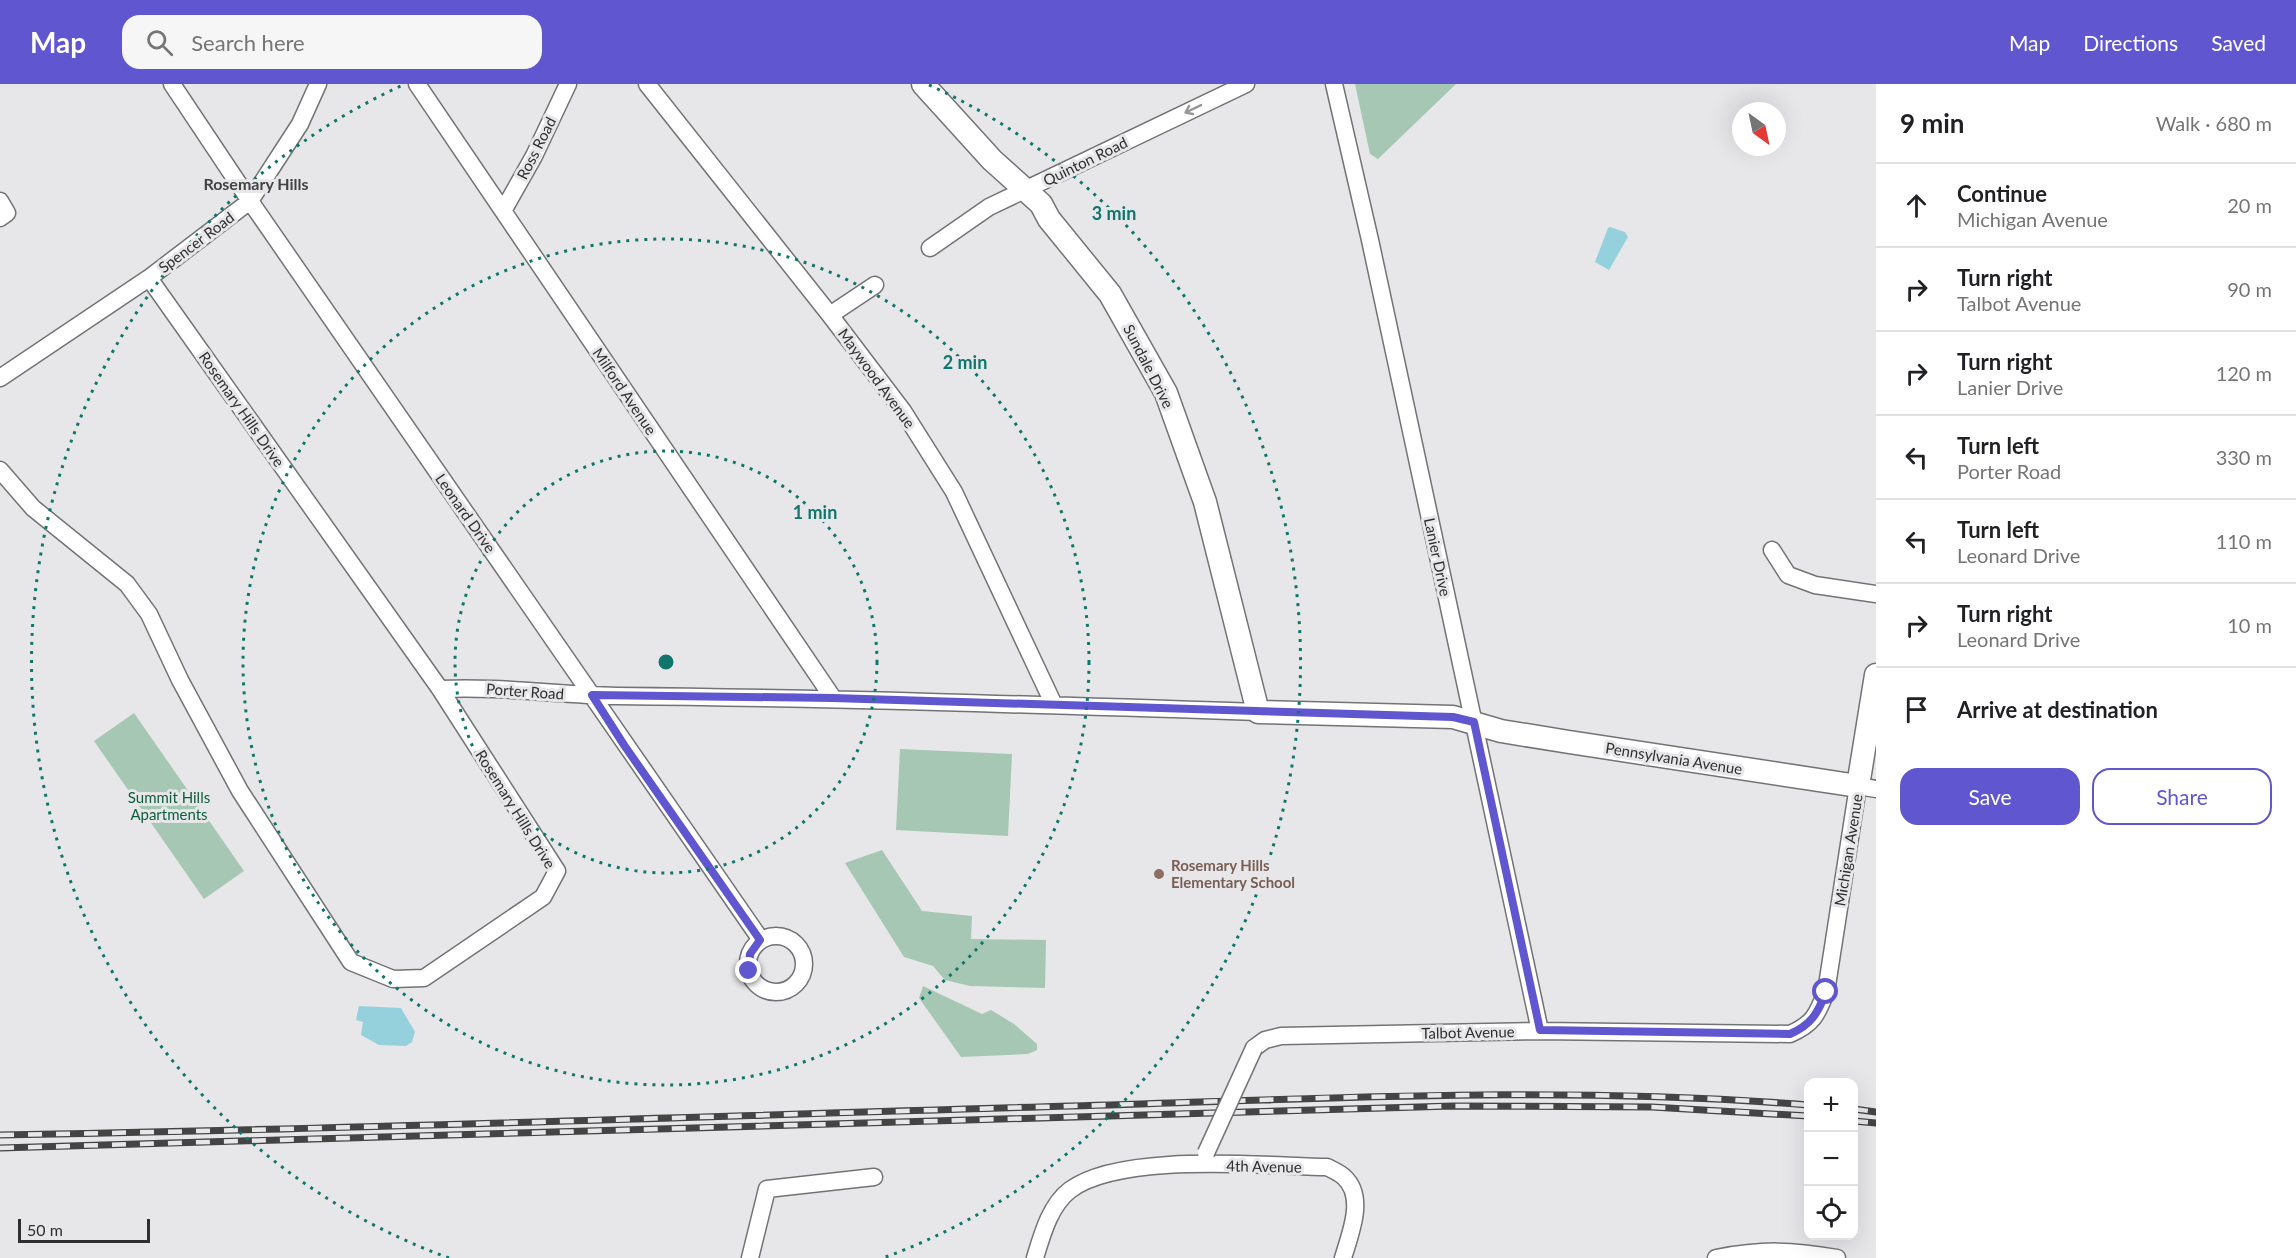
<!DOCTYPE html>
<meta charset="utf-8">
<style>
:root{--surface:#fff;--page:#f6f6f6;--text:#202124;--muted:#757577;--line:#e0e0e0;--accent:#6056cf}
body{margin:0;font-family:Lato,sans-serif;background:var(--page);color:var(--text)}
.controls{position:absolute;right:18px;bottom:18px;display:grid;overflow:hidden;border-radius:12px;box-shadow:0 6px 24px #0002}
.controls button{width:54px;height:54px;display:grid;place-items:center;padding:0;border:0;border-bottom:2px solid var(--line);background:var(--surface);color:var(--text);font:30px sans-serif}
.compass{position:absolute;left:1732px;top:18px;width:54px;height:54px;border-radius:50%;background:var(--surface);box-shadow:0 6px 24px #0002;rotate:147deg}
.scale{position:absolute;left:18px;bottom:15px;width:132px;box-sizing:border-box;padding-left:6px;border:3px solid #2e2e2e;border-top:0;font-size:16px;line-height:21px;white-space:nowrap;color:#2e2e2e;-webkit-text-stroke:4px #e7e7e9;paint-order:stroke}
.stop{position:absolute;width:18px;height:18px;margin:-14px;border:4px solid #6056cf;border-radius:50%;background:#fff}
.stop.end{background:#6056cf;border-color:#fff;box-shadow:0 2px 6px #0008}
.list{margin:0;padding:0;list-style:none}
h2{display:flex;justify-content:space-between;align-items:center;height:78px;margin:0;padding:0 24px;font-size:26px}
h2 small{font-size:20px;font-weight:400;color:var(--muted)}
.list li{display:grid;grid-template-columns:39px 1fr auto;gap:18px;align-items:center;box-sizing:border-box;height:84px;padding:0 24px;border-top:2px solid var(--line)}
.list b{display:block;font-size:22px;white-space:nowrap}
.list p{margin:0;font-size:20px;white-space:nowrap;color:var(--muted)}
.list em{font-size:20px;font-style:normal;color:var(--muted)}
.actions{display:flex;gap:12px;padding:18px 24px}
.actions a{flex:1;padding:14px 0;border:2px solid var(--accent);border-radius:18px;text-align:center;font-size:21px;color:var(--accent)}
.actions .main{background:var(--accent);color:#fff}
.icon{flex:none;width:33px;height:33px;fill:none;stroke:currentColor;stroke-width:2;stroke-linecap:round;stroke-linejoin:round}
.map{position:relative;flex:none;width:1876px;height:1174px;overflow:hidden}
header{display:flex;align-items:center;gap:36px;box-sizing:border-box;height:84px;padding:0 30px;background:var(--accent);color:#fff}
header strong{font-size:28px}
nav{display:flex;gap:33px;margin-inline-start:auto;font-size:21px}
.search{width:420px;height:54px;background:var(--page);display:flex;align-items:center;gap:15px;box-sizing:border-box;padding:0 21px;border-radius:18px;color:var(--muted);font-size:22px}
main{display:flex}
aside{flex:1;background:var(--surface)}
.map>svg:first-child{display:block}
</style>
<header>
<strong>Map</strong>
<div class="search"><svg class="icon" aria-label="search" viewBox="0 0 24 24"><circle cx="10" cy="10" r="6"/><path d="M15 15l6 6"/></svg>Search here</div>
<nav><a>Map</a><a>Directions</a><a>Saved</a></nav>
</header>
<main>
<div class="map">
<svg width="1876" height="1174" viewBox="0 0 1876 1174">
<rect width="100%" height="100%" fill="#e7e7e9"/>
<path fill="#a6c7b3" d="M 1355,0 L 1456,0 L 1378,75 L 1370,70 Z
M 134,629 L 244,787 L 204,815 L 94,657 Z
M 900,665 L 1012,670 L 1008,752 L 896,746 Z
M 882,766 L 922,827 L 972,832 L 971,855 L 1046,856 L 1045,904 L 970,902 L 945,896 L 933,882 L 904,873 L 845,779 Z
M 923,902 L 982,930 L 991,926 L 1014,940 L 1037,960 L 1037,966 L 1028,970 L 961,973 L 919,914 Z"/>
<path fill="#94d1dd" d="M 1610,143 L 1625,148 L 1628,153 L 1609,186 L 1595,178 L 1608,144 Z
M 359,922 L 401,924 L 415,948 L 412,958 L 406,962 L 379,961 L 361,951 L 363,938 L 356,936 Z"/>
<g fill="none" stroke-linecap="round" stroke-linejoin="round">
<defs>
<path id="street" d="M 172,0 L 250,117 L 761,856
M 417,0 L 833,614
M 647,0 L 830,231 L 903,327 L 954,408 L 1054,621
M 1334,0 L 1370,156 L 1540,947
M 0,117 L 7,129 L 0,134
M 503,127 L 534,72 L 568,0
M 930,164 L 989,123 L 1246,0
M 830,231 L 875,201
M 0,294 L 149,194 L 250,117 L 300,40 L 318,0
M 0,386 L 33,424 L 127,500 L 149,530 L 180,596 L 240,707 L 351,878 L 393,895 L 424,894 L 543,813 L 557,787 L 440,605 L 149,194
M 1772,466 L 1788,491 L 1815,501 L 1876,510
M 440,605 C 499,602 558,611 617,612 C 831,614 1045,621 1258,628
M748 880a28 28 0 1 1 56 0a28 28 0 1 1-56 0Z
M 1254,964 L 1265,956 L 1281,952 L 1540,947 L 1790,950 C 1813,940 1817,931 1826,908 L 1858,702 L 1876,705
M 750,1174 L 767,1105 L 874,1093
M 1035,1174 C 1042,1151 1050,1121 1070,1106 C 1121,1068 1264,1082 1327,1083 C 1333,1086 1340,1089 1344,1093 C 1366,1113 1350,1150 1343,1174
M 1716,1174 C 1763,1165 1790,1166 1837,1174"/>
<path id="secondary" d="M 923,0 L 992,76 L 1041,120 L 1049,135 L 1110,210 L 1166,309 L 1205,418 L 1258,628 L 1453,633 L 1501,647 L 1569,658 L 1858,702 L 1876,591"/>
</defs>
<use href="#street" stroke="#727374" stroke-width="19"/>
<use href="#secondary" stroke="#727374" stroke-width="25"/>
<use href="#street" stroke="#fff" stroke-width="16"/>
<use href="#secondary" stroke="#fff" stroke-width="22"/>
<defs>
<path id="rail" d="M 1854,1025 L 1876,1028
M 1854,1037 L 1876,1039
M 0,1051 C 358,1045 715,1032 1072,1022 C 1318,1015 1563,1001 1808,1021
M 0,1064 L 1453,1022 L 1652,1023 L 1808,1032"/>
</defs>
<use href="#rail" stroke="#444" stroke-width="7"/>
<use href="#rail" stroke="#e7e7e9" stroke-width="4.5" stroke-dasharray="14" stroke-linecap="butt"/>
<defs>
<path id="street-bridge" d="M 1206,1069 L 1254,964"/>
</defs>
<use href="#street-bridge" stroke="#727374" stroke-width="19" stroke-linecap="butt"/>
<use href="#street-bridge" stroke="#fff" stroke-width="16"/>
</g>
<defs><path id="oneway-shaft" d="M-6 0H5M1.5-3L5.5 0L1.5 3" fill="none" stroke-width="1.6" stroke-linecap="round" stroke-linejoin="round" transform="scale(1.5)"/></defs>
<use stroke="#969696" href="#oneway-shaft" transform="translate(1193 25) rotate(154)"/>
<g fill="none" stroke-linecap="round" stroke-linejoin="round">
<path stroke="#6056cf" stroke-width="8" d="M 749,887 L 750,870 L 760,856 L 624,661 L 592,611 L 833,614 L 1453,633 L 1474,638 L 1540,946 L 1790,950 C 1811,941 1818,929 1826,908"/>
</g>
<g fill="none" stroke="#0f766e" stroke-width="3" stroke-dasharray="3 6">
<circle cx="666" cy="578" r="211"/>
<circle cx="666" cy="578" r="423"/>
<path d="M449 1174A634 634 0 0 1 403 1M929 1A634 634 0 0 1 883 1174"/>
</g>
<circle fill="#8d6e63" stroke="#e7e7e9" stroke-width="2" cx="1159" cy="790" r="6"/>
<g text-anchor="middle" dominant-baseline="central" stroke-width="6" stroke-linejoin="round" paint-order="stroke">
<g font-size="15" fill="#2e2e2e" stroke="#e7e7e9">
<text transform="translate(536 64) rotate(-63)">Ross Road</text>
<text transform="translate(1085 77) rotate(-26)">Quinton Road</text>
<text transform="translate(196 158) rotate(-37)">Spencer Road</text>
<text transform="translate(1149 282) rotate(63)">Sundale Drive</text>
<text transform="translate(877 294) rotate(54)">Maywood Avenue</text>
<text transform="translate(625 307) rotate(56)">Milford Avenue</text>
<text transform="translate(242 325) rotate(55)">Rosemary Hills Drive</text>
<text transform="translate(466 429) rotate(55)">Leonard Drive</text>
<text transform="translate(1438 473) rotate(78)">Lanier Drive</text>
<text transform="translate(525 607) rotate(4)">Porter Road</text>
<text transform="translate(1674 674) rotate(9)">Pennsylvania Avenue</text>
<text transform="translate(516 725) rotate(58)">Rosemary Hills Drive</text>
<text transform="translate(1848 766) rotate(-81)">Michigan Avenue</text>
<text transform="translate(1468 948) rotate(-1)">Talbot Avenue</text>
<text transform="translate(1264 1082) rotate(1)">4th Avenue</text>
</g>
<g font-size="15" fill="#0a5f3d" stroke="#e7e7e9">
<text x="169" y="713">Summit Hills<tspan x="169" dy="17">Apartments</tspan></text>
</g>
<g font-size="15" font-weight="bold" fill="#785e54" stroke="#e7e7e9" text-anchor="start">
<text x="1171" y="781">Rosemary Hills<tspan x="1171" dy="17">Elementary School</tspan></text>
</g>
<g font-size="16" font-weight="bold" fill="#414243" stroke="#e7e7e9">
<text x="256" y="99">Rosemary Hills</text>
</g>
</g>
<circle cx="666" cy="578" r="9" fill="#0f766e" stroke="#e7e7e9" stroke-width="3"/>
<g font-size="18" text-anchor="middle" font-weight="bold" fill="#0f766e" stroke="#e7e7e9" stroke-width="6" stroke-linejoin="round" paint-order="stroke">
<text x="1114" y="136">3 min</text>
<text x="965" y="285">2 min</text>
<text x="815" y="435">1 min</text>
</g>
</svg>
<div class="controls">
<button>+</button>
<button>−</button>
<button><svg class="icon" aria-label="locate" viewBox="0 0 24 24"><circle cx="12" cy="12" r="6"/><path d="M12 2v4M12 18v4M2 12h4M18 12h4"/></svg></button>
</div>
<svg class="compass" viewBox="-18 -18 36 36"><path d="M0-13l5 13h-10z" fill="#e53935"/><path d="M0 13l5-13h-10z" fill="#757577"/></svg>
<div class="scale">50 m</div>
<div class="stop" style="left:1826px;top:908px"></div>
<div class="stop end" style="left:749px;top:887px"></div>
</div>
<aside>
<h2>9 min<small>Walk · 680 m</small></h2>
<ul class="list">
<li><svg class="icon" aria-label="ahead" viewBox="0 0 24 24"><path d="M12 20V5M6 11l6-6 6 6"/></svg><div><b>Continue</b><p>Michigan Avenue</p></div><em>20 m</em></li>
<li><svg class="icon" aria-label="right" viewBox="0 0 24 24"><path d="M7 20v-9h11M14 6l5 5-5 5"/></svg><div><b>Turn right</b><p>Talbot Avenue</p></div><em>90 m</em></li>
<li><svg class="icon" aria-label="right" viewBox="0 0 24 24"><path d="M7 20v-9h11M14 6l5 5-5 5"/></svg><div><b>Turn right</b><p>Lanier Drive</p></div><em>120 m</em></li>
<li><svg class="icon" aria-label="left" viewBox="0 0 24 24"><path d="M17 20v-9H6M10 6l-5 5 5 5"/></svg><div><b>Turn left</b><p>Porter Road</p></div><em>330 m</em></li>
<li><svg class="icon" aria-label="left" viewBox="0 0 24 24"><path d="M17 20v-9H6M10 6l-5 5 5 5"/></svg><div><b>Turn left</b><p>Leonard Drive</p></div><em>110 m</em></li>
<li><svg class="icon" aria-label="right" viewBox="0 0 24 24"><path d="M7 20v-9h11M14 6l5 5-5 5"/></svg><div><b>Turn right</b><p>Leonard Drive</p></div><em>10 m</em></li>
<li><svg class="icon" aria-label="arrive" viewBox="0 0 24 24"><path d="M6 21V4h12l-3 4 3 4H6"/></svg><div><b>Arrive at destination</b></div></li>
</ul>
<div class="actions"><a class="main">Save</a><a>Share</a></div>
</aside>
</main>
